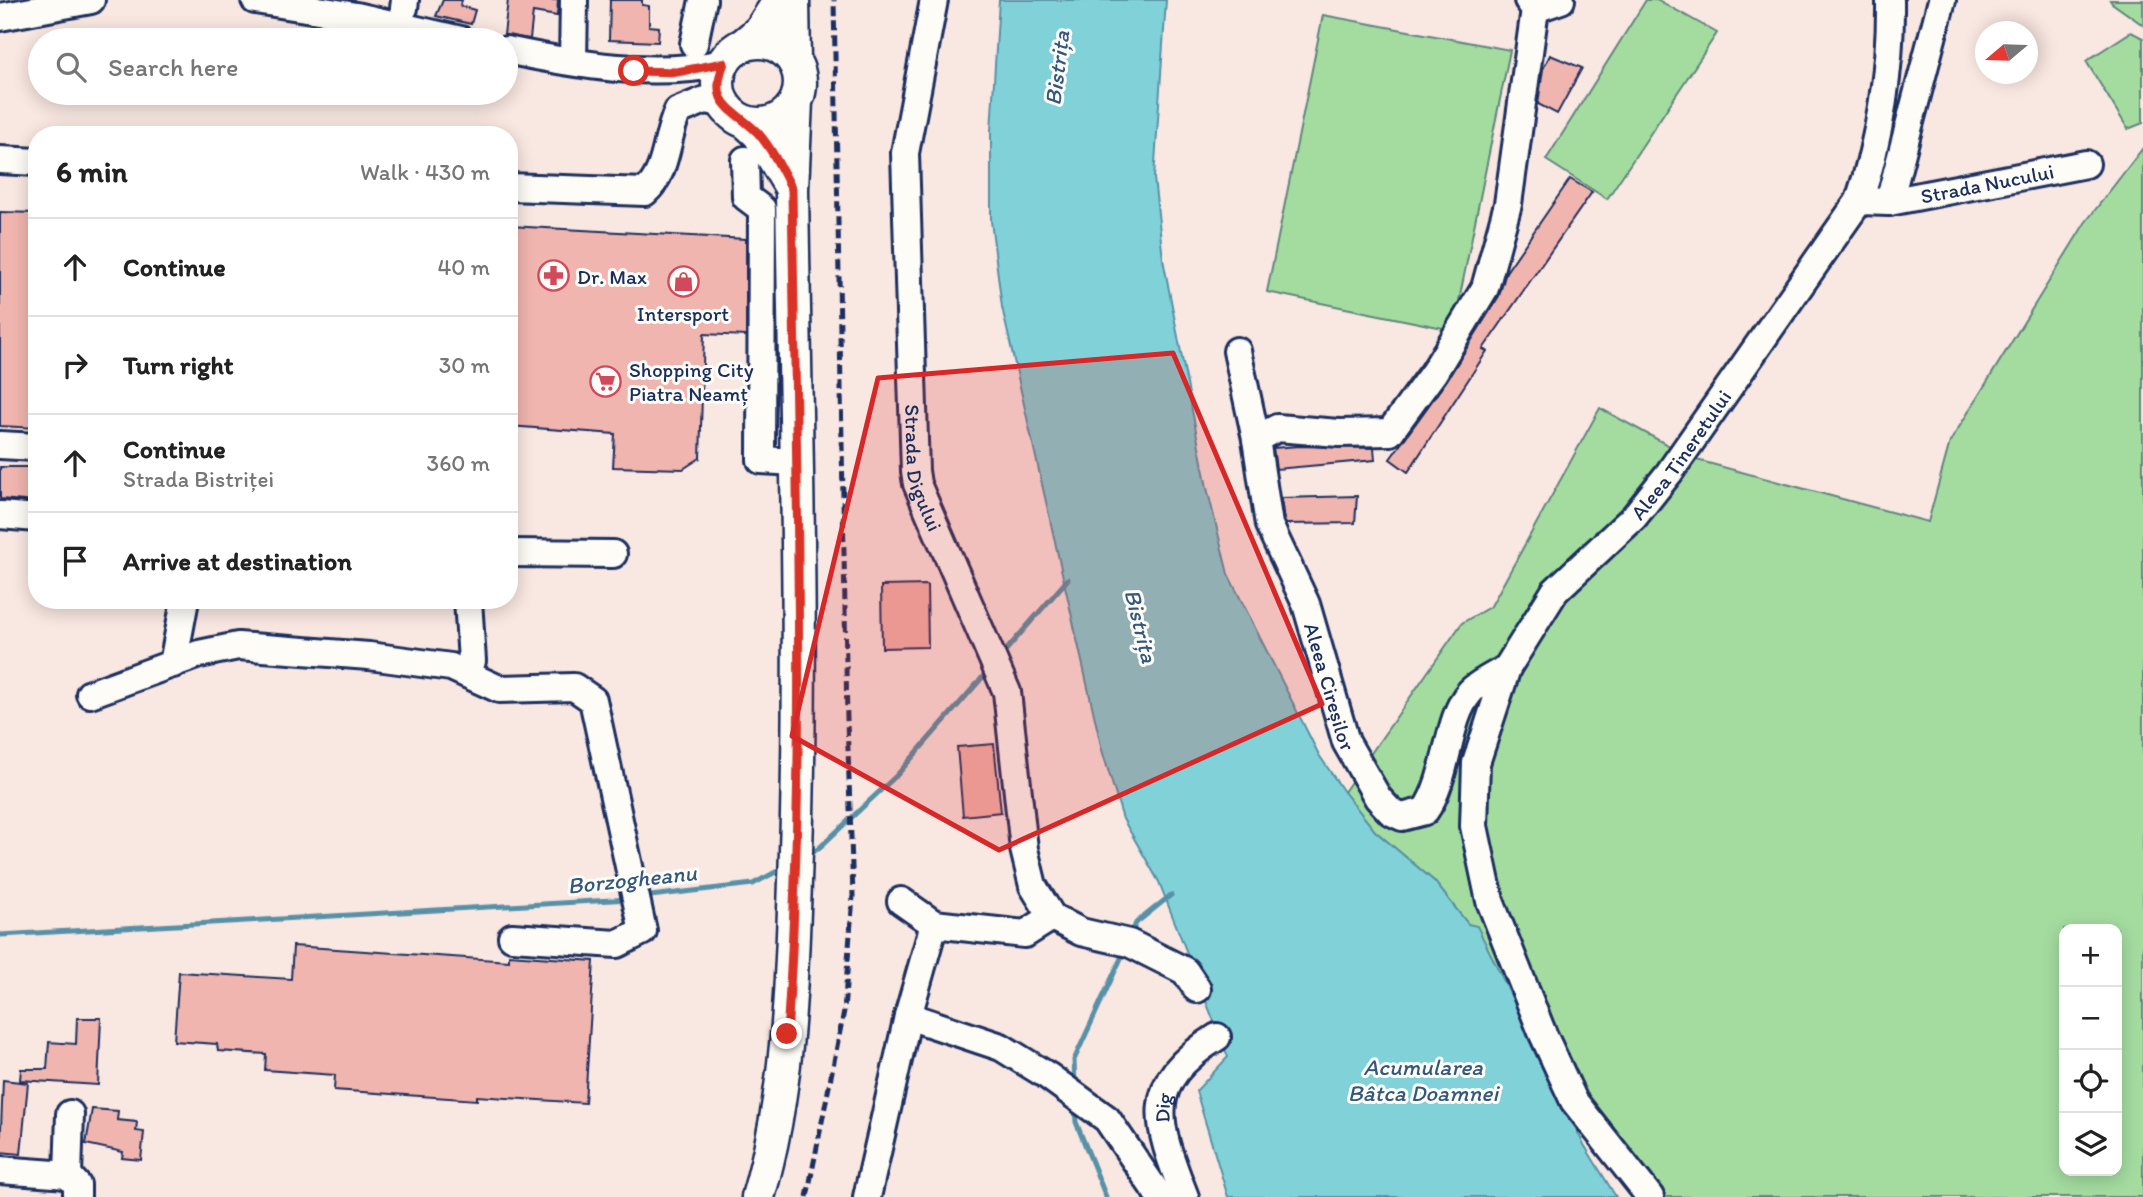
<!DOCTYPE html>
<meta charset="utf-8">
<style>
:root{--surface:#fff;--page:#f2f2f2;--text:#222;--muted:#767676;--line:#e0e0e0}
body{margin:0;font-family:Itim,sans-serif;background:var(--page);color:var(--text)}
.controls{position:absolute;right:21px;bottom:21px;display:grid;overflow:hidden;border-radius:14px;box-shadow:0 4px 18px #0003}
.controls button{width:63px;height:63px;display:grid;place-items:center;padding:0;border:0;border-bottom:2px solid var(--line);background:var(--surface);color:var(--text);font:35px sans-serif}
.compass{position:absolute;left:1975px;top:21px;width:63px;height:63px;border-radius:50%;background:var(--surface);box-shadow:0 4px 18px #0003;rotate:251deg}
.stop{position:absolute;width:21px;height:21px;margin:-16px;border:5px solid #d93025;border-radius:50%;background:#fff}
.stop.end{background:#d93025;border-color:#fff;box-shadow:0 2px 7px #0008}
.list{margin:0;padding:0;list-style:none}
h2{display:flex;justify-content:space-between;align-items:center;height:91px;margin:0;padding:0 28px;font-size:30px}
h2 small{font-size:23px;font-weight:400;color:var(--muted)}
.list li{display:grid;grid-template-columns:46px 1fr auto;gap:21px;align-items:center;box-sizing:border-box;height:98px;padding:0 28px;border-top:2px solid var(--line)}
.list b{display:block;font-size:26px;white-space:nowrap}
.list p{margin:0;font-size:23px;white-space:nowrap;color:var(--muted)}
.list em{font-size:23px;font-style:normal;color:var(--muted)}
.icon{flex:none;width:38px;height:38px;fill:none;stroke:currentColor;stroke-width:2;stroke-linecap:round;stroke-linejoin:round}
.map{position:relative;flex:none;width:2143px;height:1197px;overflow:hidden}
.search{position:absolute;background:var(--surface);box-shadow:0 4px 18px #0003;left:28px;top:28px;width:490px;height:77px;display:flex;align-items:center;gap:18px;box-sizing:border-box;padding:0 24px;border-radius:38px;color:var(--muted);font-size:26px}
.panel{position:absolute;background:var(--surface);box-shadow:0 4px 18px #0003;left:28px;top:126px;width:490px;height:483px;border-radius:28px}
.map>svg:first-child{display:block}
</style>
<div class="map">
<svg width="2143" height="1197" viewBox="0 0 2143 1197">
<rect width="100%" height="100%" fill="#f9e7e1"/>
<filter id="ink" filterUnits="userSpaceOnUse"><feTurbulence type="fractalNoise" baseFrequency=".0143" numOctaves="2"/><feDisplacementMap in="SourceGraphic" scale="14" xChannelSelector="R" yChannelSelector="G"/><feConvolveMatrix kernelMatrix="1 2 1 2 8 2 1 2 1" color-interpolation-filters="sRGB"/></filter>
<g filter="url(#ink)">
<path fill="#a4dca0" stroke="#60867f" stroke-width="2" fill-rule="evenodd" d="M 1646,0 L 1658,0 L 1717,33 L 1607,199 L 1546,160 Z
M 2110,0 L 2143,0 L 2143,25 L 2112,3 Z
M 1323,15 L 1510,50 L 1453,330 L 1267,292 Z
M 2131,32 L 2143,38 L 2143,123 L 2128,129 L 2086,61 Z
M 2143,148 L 2143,1197 L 1634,1197 L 1564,1112 L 1468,924 L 1434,881 L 1375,831 L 1344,792 L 1462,623 L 1491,606 L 1600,408 L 1693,459 L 1928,522 L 1950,442 L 2085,223 ZM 2064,929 L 2117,929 L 2117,1171 L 2064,1171 Z"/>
<path fill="#81d2d8" stroke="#5891a7" stroke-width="2" d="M 999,0 L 1166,0 L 1154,178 L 1163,259 L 1207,488 L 1228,574 L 1319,755 L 1344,792 L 1375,831 L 1434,881 L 1468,924 L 1477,926 L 1583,1143 L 1616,1197 L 1228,1197 L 1196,1091 L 1228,1057 L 1159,882 L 1123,819 L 1102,750 L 1002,307 L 991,221 L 991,131 Z"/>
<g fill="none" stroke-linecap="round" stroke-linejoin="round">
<path stroke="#5891a7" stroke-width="5" d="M 1001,656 L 1068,579
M 806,855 L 818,849 L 897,775 L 988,671
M 642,897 L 753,884 L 785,867
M 1133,930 L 1136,923 L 1171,895
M 0,935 L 629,899
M 1075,1084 L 1074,1060 L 1122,956
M 1075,1108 L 1076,1122 L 1106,1197"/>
</g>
<path fill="#f0b5ae" stroke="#1b2f5e" stroke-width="2" d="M 443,0 L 462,0 L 460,6 L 475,10 L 471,24 L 436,16 Z
M 508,0 L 558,0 L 557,16 L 533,12 L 530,39 L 504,35 Z
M 610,0 L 642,0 L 642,5 L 649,6 L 649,26 L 659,27 L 658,42 L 609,40 Z
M 1550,55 L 1582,68 L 1557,114 L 1538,104 L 1543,69 Z
M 1570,179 L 1592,192 L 1483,349 L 1487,351 L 1408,472 L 1390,459 L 1447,380 L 1499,296 L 1506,272 Z
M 0,212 L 37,213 L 37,428 L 0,426 Z
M 509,226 L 746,239 L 746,336 L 704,334 L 700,458 L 683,469 L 613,467 L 615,434 L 509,426 Z
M 1299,446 L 1374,448 L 1375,460 L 1276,469 L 1273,448 Z
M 0,467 L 37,467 L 37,502 L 0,499 Z
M 1357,496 L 1355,523 L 1286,524 L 1284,520 L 1281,498 Z
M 927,585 L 928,647 L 882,648 L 881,586 Z
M 994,744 L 1001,812 L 963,816 L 957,747 Z
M 293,946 L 509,961 L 509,955 L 594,961 L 585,1103 L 477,1096 L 477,1100 L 334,1090 L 335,1075 L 265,1070 L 266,1054 L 218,1051 L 217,1044 L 174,1041 L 179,972 L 291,979 Z
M 77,1018 L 101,1018 L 98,1085 L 20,1080 L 21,1069 L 47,1069 L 49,1042 L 76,1044 Z
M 3,1080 L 28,1083 L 21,1154 L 0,1152 Z
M 92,1109 L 118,1111 L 117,1120 L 137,1122 L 136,1131 L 144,1132 L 141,1160 L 122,1158 L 123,1152 L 86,1144 Z"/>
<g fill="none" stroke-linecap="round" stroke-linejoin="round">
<defs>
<g id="minor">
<path d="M 255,0 L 356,16 L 461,40"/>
<path id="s1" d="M 934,0 L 905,153 L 915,471 L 917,484 L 1007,692 L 1024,849 L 1033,886 L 1052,917"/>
<path d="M 1528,0 L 1535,9 L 1561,0"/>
<path d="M 404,8 L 405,0"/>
<path d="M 0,17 L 91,0"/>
<path d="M 694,44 L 703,0"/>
<path d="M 506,50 C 578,65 651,78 724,63"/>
<path d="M 573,62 L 574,0"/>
<path d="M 0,160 L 37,162"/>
<path d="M 745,160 L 746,197 L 762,209 L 761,460 L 796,462"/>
<path d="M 509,187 L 645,192 C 668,172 665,138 678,111 L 705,100 L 723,103"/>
<path d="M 1859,201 L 1889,202 L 1942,0"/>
<path id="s2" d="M 1889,202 L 2086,164"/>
<path id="s3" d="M 1237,351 L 1256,439 L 1269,525 L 1306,604 L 1346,742 L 1378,798 L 1391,812 L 1402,817 L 1425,811 C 1449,777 1446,719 1470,692 C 1478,683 1496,675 1507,668"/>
<path d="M 1256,439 L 1277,428 L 1339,433 L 1390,432 L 1434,372 L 1485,288 L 1508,204 L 1535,9"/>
<path d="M 0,445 L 37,447"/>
<path d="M 0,515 L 37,518"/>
<path d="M 509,553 L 613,554"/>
<path d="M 173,664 L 185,600"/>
<path d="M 467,674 L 472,661 L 468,600"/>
<path d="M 90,694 L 199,654 L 238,646 L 369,656 L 451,667 L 499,689 L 574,687 L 593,700 L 643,931 L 617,944 L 512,937"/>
<path d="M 901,901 L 934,924 L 1025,934 L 1052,917 L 1081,932 L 1129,943 L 1185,971 L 1197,989"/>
<path d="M 934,924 L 908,1016 L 1001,1047 L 1048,1076 L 1107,1119 L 1160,1197"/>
<path d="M 70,1114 L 68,1175 L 77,1185 L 77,1197"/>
<path d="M 0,1170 L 68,1175"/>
<path d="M 867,1197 L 908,1016"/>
<path id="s4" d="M 1185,1197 C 1157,1124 1140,1085 1217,1037"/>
<path id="s5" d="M 1650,1197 L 1574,1101 L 1542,1032 L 1490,901 L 1474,826 L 1476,763 L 1507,668 L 1555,591 L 1634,517 L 1669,473 L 1859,201 C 1880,139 1891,66 1890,0"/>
</g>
<path id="major" d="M 793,0 L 794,62
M718 83a41 41 0 1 1 82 0a41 41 0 1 1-82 0Z
M 742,46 L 760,31 L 780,0
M 747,123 L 759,134 L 792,189
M 758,1197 C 791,1085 792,967 796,851 C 803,630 795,409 792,189 L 796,101"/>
</defs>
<use href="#minor" stroke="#1b2f5e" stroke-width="32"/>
<use href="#major" stroke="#1b2f5e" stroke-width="37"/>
<use href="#minor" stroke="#fdfcf7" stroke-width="26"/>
<use href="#major" stroke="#fdfcf7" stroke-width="32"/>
<path stroke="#1b2f5e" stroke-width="5" stroke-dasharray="10 5" stroke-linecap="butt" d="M 807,1197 L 844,1011 L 853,896 L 847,720 L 834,0"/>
</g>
</g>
<g fill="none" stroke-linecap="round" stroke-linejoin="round" filter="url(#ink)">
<path stroke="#d93025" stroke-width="9" d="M 634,71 L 677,72 L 724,63 C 707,106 734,108 758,133 C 772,149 782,170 792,189 C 796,470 807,752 787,1034"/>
</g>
<path fill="#d62828" fill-opacity="0.2" stroke="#d62828" stroke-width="5" stroke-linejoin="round" d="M 1173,353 L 1322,704 L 999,850 L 792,736 L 878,378 Z"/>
<defs>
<symbol id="pharmacy-ring" viewBox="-11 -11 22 22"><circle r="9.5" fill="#fdfcf7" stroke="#d1495b" stroke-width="1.5"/><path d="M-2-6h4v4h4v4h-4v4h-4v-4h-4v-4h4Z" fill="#d1495b"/></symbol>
<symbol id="shop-ring" viewBox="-11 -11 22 22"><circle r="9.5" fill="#fdfcf7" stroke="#d1495b" stroke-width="1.5"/><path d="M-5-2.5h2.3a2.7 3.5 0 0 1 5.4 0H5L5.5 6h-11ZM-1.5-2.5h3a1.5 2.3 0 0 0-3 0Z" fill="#d1495b"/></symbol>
<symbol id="supermarket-ring" viewBox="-11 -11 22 22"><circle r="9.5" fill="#fdfcf7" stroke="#d1495b" stroke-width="1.5"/><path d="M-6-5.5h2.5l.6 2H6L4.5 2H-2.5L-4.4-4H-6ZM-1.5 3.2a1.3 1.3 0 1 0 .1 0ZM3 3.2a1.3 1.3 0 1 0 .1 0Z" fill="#d1495b"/></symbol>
</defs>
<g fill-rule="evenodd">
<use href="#pharmacy-ring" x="536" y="258" width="35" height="35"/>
<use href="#shop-ring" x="666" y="264" width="35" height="35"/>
<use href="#supermarket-ring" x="588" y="364" width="35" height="35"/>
</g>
<g text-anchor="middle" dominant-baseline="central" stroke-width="6" stroke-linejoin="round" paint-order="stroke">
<g font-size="21" fill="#1b2f5e" stroke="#fdfcf7">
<text stroke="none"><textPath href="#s2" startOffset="100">Strada Nucului</textPath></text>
<text stroke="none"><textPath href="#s5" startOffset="856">Aleea Tineretului</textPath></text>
<text stroke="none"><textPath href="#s1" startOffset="472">Strada Digului</textPath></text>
<text stroke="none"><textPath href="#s3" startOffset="350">Aleea Cireșilor</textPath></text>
<text stroke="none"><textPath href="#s4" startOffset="93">Dig</textPath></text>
</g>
<g font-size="21" fill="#1b2f5e" stroke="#fdfcf7" text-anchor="start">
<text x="577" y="276">Dr. Max</text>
<text x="683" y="313" text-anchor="middle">Intersport</text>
<text x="629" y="369">Shopping City<tspan x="629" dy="24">Piatra Neamț</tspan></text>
</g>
<g font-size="23" font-style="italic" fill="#34587c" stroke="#fdfcf7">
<text transform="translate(1057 68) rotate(-83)">Bistrița</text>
<text transform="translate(1141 626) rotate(76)">Bistrița</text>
<text transform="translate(632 879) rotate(-6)">Borzogheanu</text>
<text x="1423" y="1067">Acumularea<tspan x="1423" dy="26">Bâtca Doamnei</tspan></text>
</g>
</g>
</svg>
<div class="controls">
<button>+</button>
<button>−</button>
<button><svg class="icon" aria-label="locate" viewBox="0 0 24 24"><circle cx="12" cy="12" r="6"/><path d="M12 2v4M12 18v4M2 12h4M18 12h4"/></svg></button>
<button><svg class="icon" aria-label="layers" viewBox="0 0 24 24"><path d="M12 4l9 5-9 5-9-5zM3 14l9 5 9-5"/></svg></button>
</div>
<svg class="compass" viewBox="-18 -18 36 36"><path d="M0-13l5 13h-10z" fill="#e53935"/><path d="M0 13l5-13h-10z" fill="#767676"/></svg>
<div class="stop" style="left:634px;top:71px"></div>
<div class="stop end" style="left:787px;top:1034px"></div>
<div class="search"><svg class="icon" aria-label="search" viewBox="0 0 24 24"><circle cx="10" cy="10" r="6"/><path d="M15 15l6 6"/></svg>Search here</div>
<section class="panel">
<h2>6 min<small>Walk · 430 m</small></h2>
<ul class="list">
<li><svg class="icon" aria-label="ahead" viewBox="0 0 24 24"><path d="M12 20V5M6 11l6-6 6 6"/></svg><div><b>Continue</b></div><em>40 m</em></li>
<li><svg class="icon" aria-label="right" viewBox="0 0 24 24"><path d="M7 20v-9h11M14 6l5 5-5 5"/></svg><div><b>Turn right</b></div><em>30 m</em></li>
<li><svg class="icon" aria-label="ahead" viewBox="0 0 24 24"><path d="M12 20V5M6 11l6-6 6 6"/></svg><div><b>Continue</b><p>Strada Bistriței</p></div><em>360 m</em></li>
<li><svg class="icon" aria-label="arrive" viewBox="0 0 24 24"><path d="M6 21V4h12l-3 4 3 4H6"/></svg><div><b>Arrive at destination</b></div></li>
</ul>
</section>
</div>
